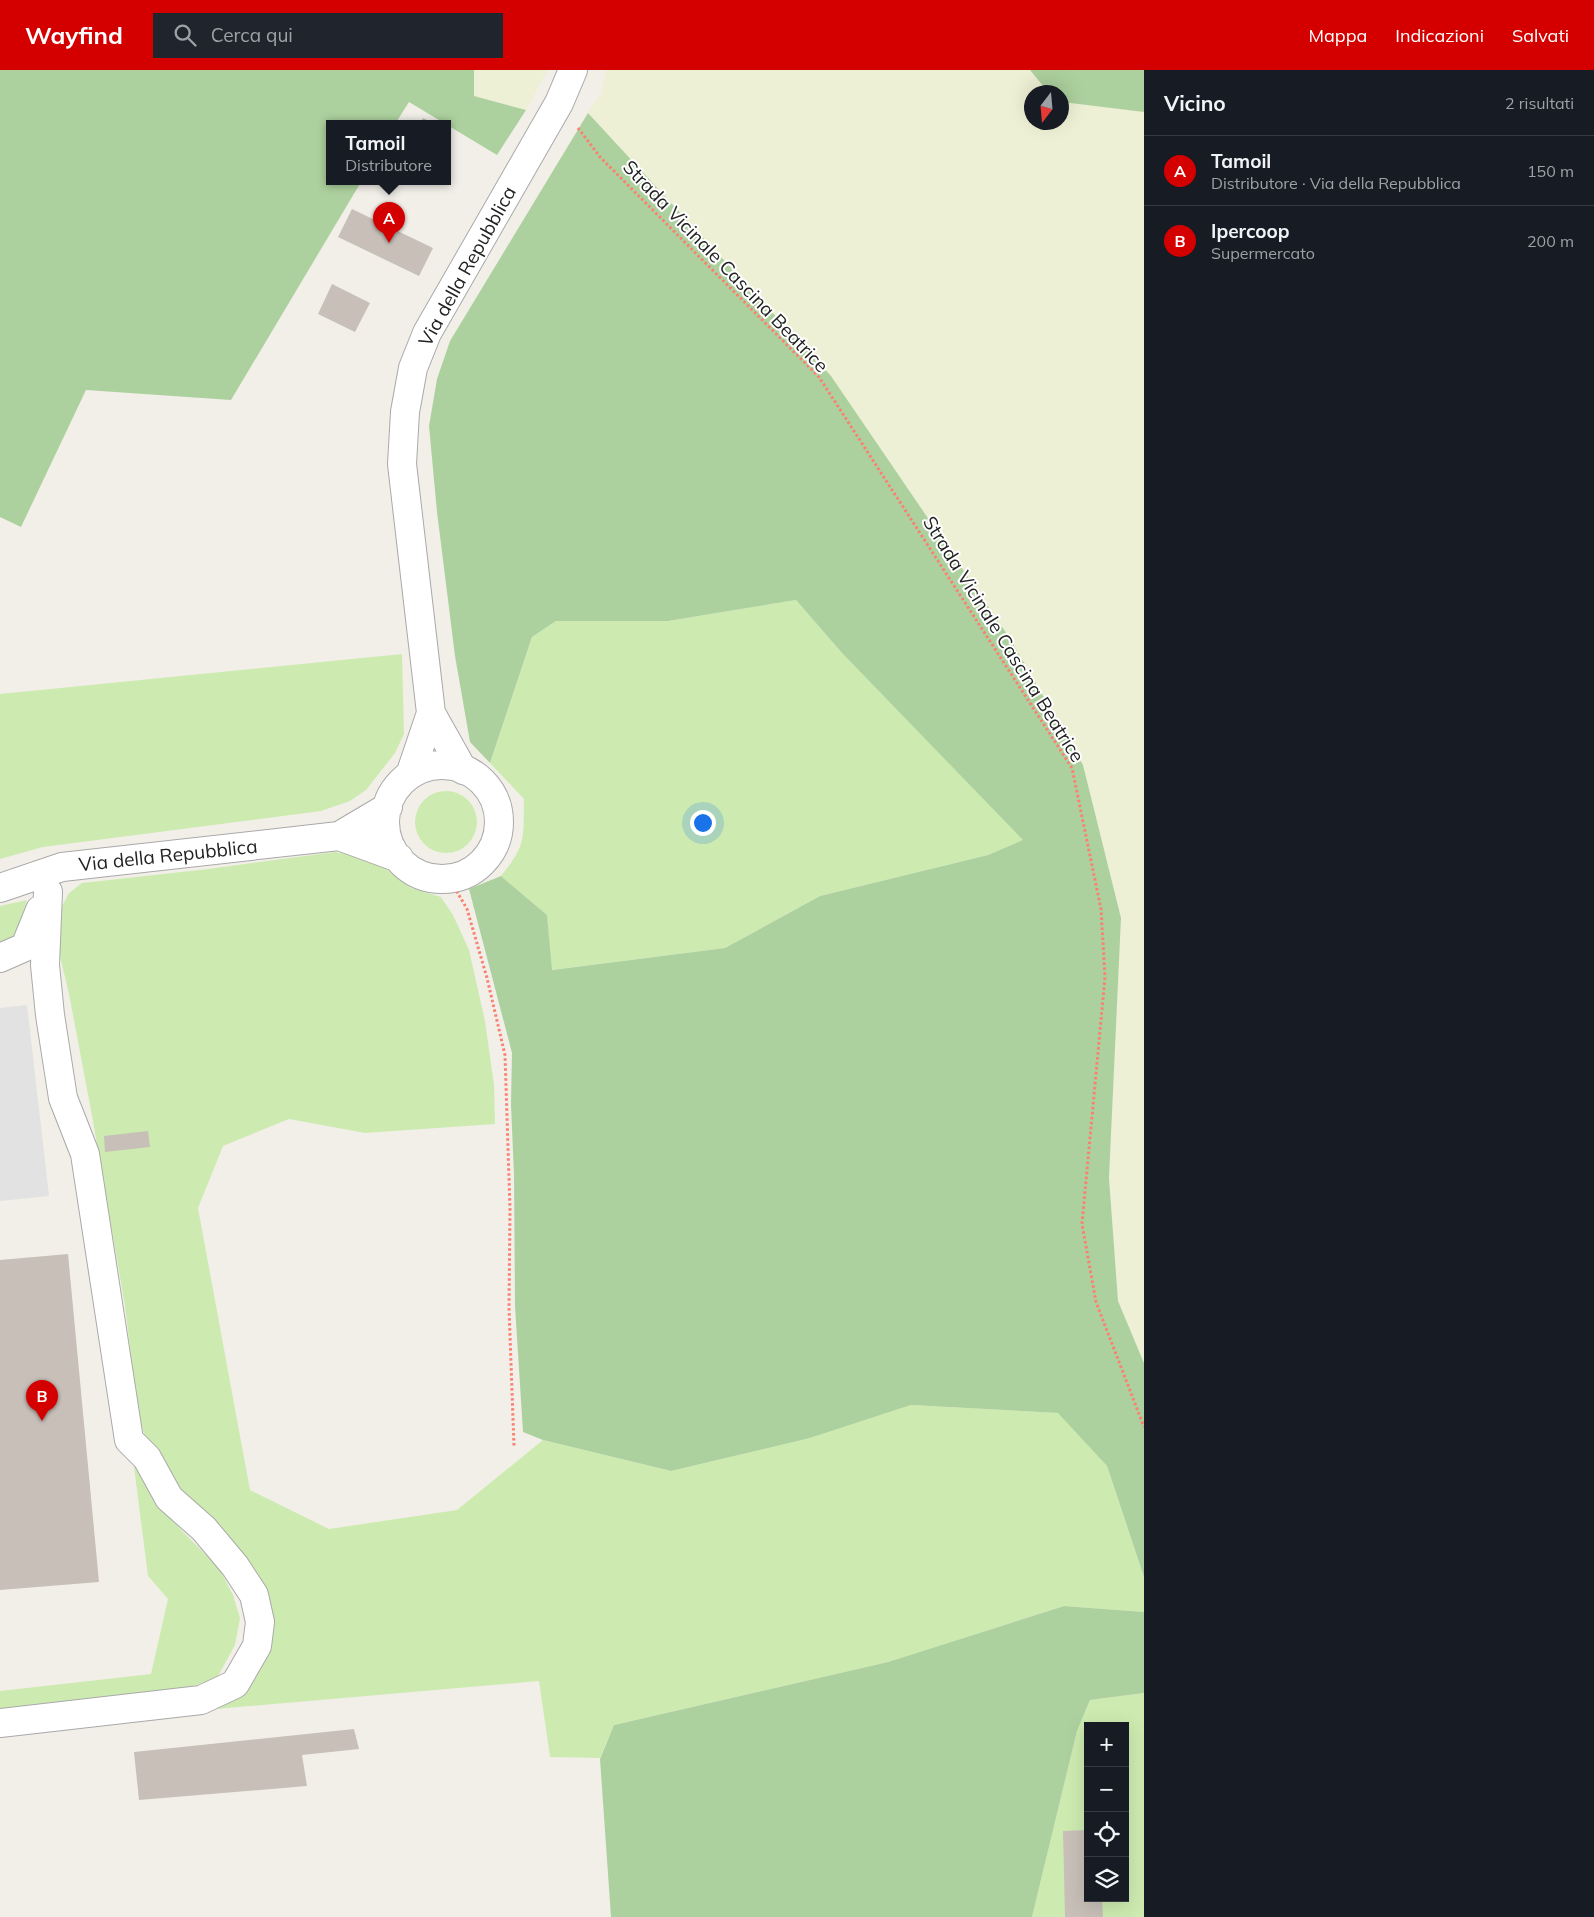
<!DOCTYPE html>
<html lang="it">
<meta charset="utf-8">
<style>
:root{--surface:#171b24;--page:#20242c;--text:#f1f3f6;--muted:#9ea1a6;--line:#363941;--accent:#d40000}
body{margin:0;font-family:Mulish,sans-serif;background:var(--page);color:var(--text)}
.controls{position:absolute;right:15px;bottom:15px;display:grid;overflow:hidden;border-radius:0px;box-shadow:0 5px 20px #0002}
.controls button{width:45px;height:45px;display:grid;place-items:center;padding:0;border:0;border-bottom:1px solid var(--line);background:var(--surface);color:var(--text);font:25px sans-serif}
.compass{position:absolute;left:1024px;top:15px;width:45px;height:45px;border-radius:50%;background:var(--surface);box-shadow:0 5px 20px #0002;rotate:196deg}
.you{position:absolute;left:702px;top:752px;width:18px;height:18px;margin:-12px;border:4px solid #fff;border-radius:50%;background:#1a73e8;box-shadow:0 0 0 8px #1a73e833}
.badge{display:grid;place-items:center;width:32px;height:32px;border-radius:50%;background:var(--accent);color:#fff;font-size:16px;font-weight:700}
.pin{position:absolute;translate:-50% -41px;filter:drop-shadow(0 1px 2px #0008)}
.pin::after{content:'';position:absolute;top:26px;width:18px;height:15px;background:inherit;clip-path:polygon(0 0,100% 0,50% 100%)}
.popup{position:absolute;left:326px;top:50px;width:125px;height:65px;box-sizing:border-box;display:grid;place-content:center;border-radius:0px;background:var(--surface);filter:drop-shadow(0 1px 4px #0005);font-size:16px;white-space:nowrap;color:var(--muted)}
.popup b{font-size:19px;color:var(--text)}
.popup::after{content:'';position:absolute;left:50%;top:100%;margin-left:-10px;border:10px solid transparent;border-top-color:var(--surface)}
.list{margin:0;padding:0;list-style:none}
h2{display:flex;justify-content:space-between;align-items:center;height:65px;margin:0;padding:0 20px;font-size:21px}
h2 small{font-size:16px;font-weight:400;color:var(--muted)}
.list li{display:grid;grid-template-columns:32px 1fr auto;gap:15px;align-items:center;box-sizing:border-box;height:70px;padding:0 20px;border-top:1px solid var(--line)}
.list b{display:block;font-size:19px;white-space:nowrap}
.list p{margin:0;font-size:16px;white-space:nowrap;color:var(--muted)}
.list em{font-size:16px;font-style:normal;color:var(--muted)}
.icon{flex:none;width:28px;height:28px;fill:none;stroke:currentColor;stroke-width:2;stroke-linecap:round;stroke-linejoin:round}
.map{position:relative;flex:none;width:1144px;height:1847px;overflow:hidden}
header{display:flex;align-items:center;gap:30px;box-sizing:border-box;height:70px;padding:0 25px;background:var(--accent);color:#fff}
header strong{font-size:24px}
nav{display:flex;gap:28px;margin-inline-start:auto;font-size:18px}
.search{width:350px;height:45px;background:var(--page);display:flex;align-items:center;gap:12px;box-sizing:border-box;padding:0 18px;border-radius:0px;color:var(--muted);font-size:19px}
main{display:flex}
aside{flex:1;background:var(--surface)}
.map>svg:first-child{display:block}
</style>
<header>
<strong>Wayfind</strong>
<div class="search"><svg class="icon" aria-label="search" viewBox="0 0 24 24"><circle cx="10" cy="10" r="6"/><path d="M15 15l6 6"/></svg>Cerca qui</div>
<nav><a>Mappa</a><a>Indicazioni</a><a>Salvati</a></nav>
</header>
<main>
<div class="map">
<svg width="1144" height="1847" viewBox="0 0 1144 1847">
<rect width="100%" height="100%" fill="#f2efe9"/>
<path fill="#eef0d5" d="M 474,0 L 548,0 L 526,40 L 474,26 Z
M 606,0 L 1030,0 L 1048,22 L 1032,22 L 1032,52 L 1062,52 L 1062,32 L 1144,42 L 1144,1293 L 1118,1231 L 1109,1108 L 1121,848 L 831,306 L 588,43 L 601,24 Z"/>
<path fill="#cdebb0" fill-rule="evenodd" d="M 796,530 L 842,583 L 1024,770 L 988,785 L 820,826 L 725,878 L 551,900 L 547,845 L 501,806 C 527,774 523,769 524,729 L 490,693 L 532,567 L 556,551 L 668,551 Z
M 402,584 L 404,664 L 395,683 L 366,720 L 350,731 L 321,741 L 43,777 L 0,789 L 0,624 Z
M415 752a31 31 0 1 1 62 0a31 31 0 1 1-62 0Z
M 335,782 L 368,787 L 386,799 L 411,818 L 441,827 L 453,845 L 469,880 L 485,951 L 494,1015 L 495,1054 L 365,1063 L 289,1049 L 223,1076 L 198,1138 L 250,1420 L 329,1459 L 457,1440 L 543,1370 L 671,1401 L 810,1368 L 911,1335 L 1059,1343 L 1107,1396 L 1144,1507 L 1144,1542 L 1064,1536 L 888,1592 L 614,1655 L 600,1688 L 550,1687 L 539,1611 L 204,1640 L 268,1570 L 182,1426 L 146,1370 L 138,1344 L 125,1236 L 93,1051 L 69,924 L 58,878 L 60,840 L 69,823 L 82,813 L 208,799 Z
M 27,830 L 11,878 L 0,878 L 0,836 Z
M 133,1389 L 156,1432 L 183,1462 L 219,1498 L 233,1525 L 240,1548 L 235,1575 L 217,1608 L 174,1622 L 0,1640 L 0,1621 L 151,1604 L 168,1529 L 148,1506 Z
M 1144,1623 L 1144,1847 L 1032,1847 L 1077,1661 L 1090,1630 ZM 1088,1656 L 1125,1656 L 1125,1828 L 1088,1828 Z"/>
<path fill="#add19e" d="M 0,0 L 474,0 L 474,26 L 526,40 L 497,85 L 409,32 L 395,54 L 330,54 L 330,112 L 361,112 L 231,330 L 86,320 L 21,457 L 0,447 Z
M 1030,0 L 1144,0 L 1144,42 L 1062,32 L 1062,22 L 1048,22 Z
M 588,43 L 831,306 L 1009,567 L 1083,695 L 1121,848 L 1109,1108 L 1118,1231 L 1144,1293 L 1144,1507 L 1107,1396 L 1058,1343 L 911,1335 L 810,1368 L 671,1401 L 543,1370 L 523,1362 L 515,1236 L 514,1105 L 511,1035 L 512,983 L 469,819 L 501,806 L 547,845 L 552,900 L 725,878 L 820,826 L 988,785 L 1023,770 L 842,583 L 796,530 L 668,551 L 556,551 L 532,567 L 490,693 L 470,672 L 455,586 L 437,442 L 429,356 L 437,309 L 450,271 Z
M 1064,1536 L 1144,1542 L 1144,1623 L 1090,1630 L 1077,1661 L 1032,1847 L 611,1847 L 600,1689 L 614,1655 L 888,1592 Z"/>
<path fill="#e2e2e2" d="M 27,935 L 49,1126 L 0,1131 L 0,938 Z"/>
<path fill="#c7bfb8" d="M 423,48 L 435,54 L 420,54 Z
M 352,139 L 433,178 L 419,206 L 338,167 Z
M 332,214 L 370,233 L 355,262 L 318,244 Z
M 148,1061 L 150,1077 L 105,1082 L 104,1066 Z
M 68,1184 L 99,1512 L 0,1520 L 0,1190 Z
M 354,1659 L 359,1679 L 302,1685 L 307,1716 L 139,1730 L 134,1682 Z
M 1088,1760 L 1088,1828 L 1102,1828 L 1103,1847 L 1065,1847 L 1063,1761 Z"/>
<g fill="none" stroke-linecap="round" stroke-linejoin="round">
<defs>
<path id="minor" d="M385 752a57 57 0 1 1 114 0a57 57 0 1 1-114 0Z
M 463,700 L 431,643 L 402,394 L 405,342 L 413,298 L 427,263 L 559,33 L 573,0
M 410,705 L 431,643
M 339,766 L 399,788
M 0,818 L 62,797 L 339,766 L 388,737
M 0,888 L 25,877 L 40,840
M 0,1653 L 201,1630 L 235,1614 L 257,1576 L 260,1552 L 254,1525 L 235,1496 L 204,1459 L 169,1428 L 147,1388 L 129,1370 L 85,1084 L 63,1028 L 50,945 L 45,895 L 48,822"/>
</defs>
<use href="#minor" stroke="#a9a9a9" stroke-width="30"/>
<path stroke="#fa8072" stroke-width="3" stroke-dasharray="2.5 2.5" stroke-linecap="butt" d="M 578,58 L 600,87 L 819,307 L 1072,698 L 1101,839 L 1105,907 L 1082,1154 L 1096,1232 L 1144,1357
M 449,808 L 467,839 L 487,908 L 505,985 L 510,1139 L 509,1238 L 514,1376"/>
<use href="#minor" stroke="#fff" stroke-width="28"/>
</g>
<g text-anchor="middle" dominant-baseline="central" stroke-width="4" stroke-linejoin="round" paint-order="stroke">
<g font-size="19" fill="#222" stroke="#fff">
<text transform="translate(467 196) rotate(-61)">Via della Repubblica</text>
<text transform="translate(726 196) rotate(46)">Strada Vicinale Cascina Beatrice</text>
<text transform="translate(1004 569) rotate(58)">Strada Vicinale Cascina Beatrice</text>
<text transform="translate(168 785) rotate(-6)">Via della Repubblica</text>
</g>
</g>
</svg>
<div class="controls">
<button>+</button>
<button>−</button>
<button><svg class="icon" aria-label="locate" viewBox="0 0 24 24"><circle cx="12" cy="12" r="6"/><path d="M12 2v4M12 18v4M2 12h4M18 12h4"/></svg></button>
<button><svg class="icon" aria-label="layers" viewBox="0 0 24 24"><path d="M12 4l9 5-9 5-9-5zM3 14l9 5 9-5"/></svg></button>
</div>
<svg class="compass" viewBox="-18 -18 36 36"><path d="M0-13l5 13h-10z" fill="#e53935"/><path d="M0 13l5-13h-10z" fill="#9ea1a6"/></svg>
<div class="you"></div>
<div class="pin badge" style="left:389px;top:173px">A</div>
<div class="popup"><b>Tamoil</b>Distributore</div>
<div class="pin badge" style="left:42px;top:1351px">B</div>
</div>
<aside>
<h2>Vicino<small>2 risultati</small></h2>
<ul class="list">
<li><span class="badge">A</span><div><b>Tamoil</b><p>Distributore · Via della Repubblica</p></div><em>150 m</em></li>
<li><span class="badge">B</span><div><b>Ipercoop</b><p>Supermercato</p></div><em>200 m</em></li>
</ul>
</aside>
</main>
